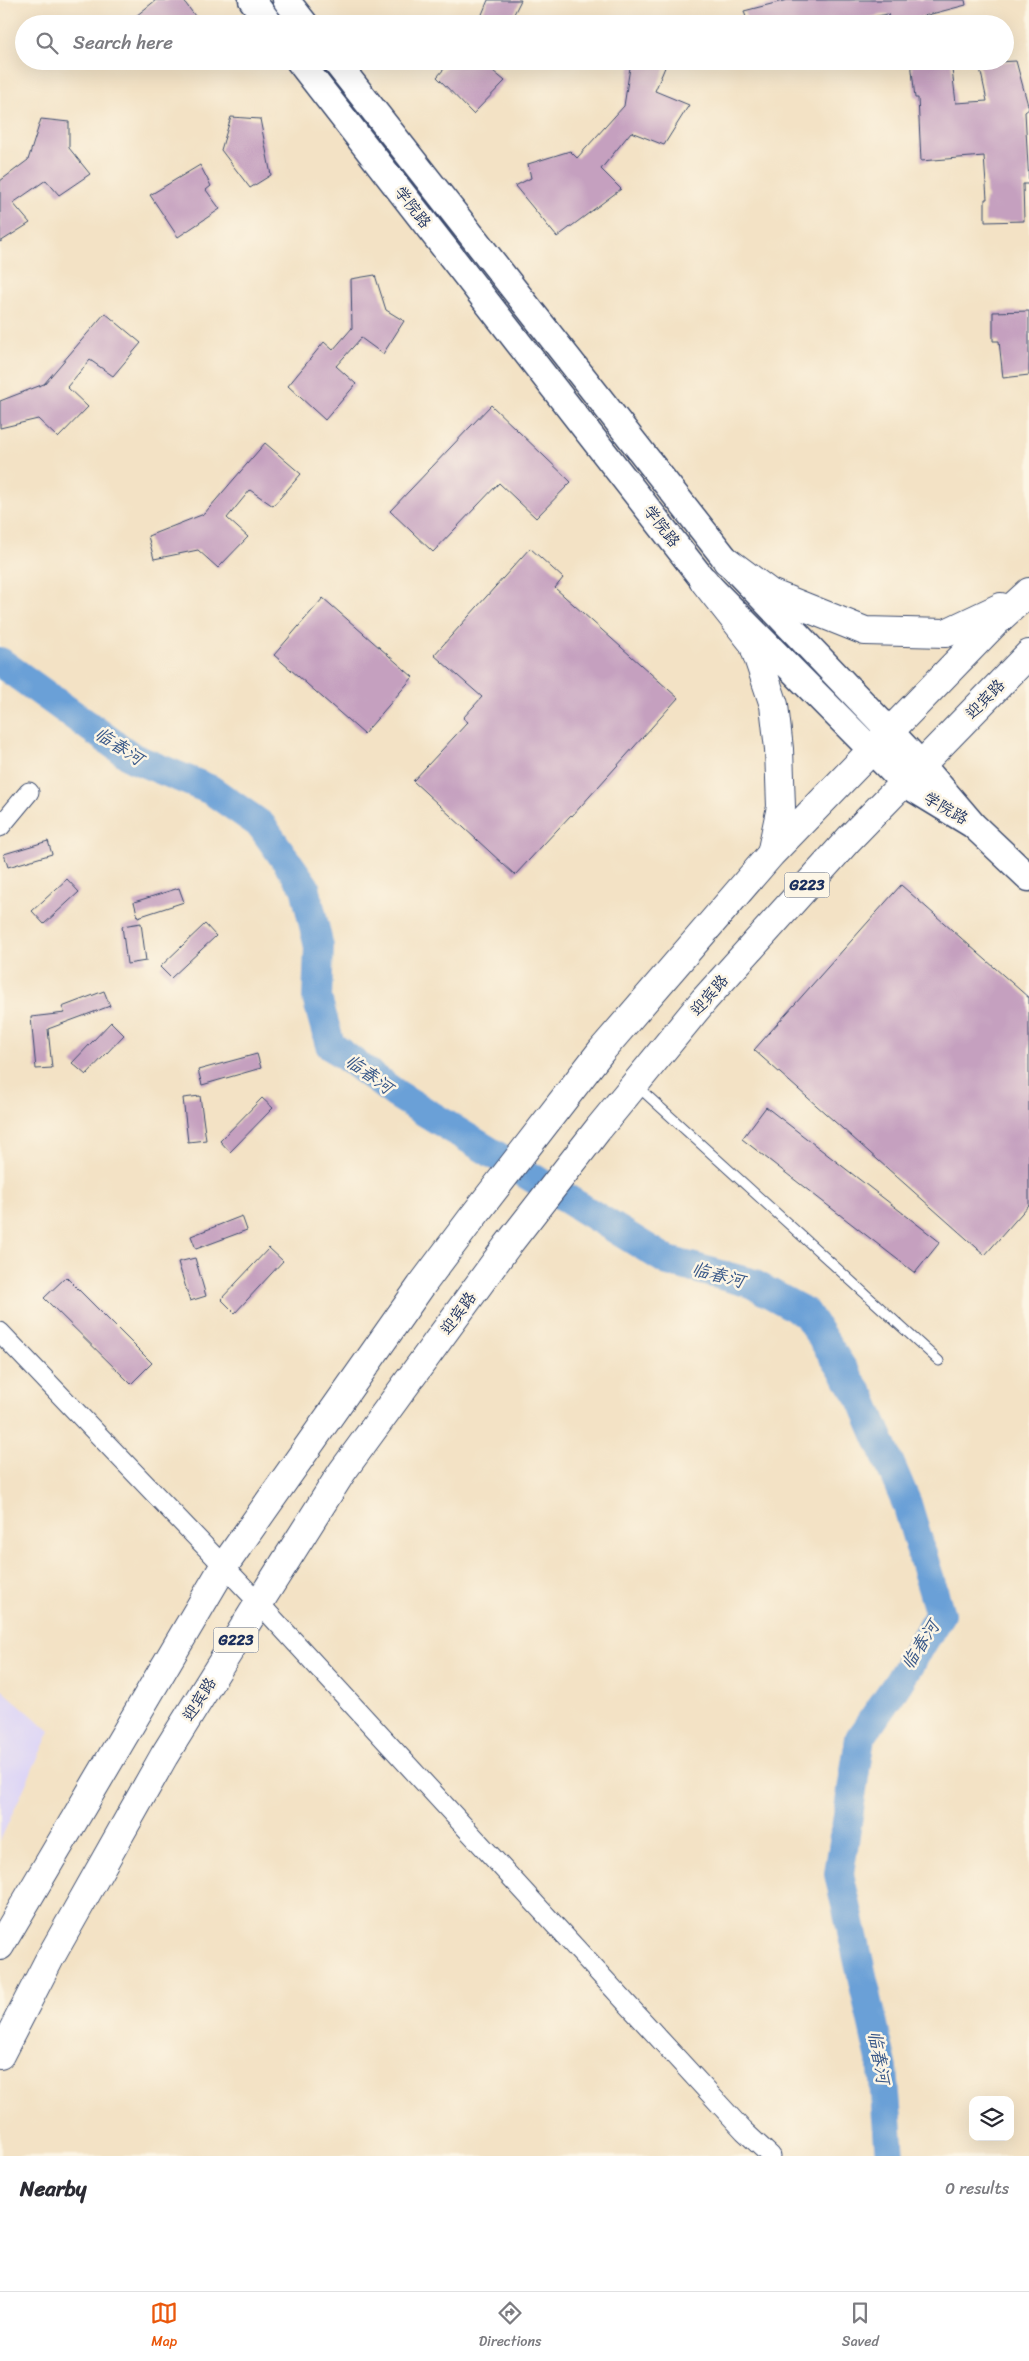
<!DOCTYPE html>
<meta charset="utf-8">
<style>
:root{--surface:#fff;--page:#f7f7f7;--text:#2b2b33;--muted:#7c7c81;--line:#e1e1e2;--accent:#ea580c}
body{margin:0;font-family:Sriracha,"LXGW WenKai TC",sans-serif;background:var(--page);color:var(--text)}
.controls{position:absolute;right:15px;bottom:15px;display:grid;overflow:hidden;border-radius:10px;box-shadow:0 5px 20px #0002}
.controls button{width:45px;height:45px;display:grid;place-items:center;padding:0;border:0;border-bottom:1px solid var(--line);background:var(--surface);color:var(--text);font:25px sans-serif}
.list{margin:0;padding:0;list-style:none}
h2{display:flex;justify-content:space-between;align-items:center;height:65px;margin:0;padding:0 20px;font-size:21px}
h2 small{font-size:16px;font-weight:400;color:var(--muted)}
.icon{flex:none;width:28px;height:28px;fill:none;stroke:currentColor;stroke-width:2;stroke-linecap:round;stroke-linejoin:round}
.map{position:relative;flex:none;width:1029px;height:2156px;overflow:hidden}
.search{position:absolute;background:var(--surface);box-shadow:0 5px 20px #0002;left:15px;right:15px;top:15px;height:55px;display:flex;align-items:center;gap:12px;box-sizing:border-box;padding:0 18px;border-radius:28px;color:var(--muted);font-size:19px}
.sheet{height:135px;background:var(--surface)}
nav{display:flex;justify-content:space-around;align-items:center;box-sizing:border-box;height:70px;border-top:1px solid var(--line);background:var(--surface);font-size:14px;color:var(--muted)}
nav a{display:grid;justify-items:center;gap:2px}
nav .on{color:var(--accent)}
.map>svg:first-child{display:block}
</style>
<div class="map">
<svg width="1029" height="2156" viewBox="0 0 1029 2156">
<rect width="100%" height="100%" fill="#fcf5e5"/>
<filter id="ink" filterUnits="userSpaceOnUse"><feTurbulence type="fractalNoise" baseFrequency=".02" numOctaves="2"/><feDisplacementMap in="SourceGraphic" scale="10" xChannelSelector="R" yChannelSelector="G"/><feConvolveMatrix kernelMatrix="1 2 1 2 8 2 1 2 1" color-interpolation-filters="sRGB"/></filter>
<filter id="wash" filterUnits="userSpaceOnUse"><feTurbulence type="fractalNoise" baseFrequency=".0096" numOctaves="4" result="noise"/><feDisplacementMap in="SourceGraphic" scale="20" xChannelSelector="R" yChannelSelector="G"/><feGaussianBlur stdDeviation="1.12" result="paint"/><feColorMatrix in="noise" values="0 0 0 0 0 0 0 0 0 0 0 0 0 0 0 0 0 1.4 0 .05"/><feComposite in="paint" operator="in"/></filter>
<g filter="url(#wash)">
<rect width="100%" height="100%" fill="#f3e2c5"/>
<path fill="#ddd5f6" d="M 0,1688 L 50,1731 L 0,1841 Z"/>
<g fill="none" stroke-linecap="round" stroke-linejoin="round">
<path stroke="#6aa0d7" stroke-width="30" d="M 0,662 L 133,758 L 211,790 L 261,825 L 305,887 L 319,947 L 317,998 L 330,1045 L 396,1094 L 668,1261 L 751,1283 L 806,1313 L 862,1399 L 907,1504 L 940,1614 L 898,1683 L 860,1738 L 839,1874 L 883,2069 L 890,2156"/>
</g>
<g id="blocks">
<path fill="#c5a0bf" d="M 156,0 L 183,0 L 201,24 L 126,24 Z
M 488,0 L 521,0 L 509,24 L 478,24 Z
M 787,0 L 965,0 L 966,5 L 893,24 L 891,24 L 888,14 L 833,24 L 748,24 L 744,11 Z
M 451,61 L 481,61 L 505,81 L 473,114 L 437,77 Z
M 631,61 L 666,65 L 655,91 L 689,105 L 664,145 L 631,132 L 601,169 L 621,189 L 557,237 L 515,186 L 531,178 L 528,164 L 570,151 L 577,158 L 624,106 Z
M 911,61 L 951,61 L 956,103 L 987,101 L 979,63 L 1016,61 L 1029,109 L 1025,112 L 1029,184 L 1023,184 L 1024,221 L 985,222 L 985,199 L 987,199 L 984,156 L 921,161 L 918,98 L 915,98 Z
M 231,117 L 260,119 L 271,175 L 250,188 L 221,150 Z
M 41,119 L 69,122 L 69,148 L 90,174 L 59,195 L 46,180 L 13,203 L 30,223 L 0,242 L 0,181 L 28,160 Z
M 200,165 L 211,186 L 206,190 L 220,209 L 178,237 L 150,195 Z
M 375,275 L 386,310 L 404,321 L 383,354 L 361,338 L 336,366 L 356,384 L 325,420 L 288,386 L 324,342 L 333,350 L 352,328 L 351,279 Z
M 1029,311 L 1029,375 L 1003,378 L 999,341 L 993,341 L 993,312 Z
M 105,313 L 141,343 L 113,376 L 90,360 L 67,387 L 88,407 L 58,438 L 38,419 L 0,428 L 0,401 L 44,384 Z
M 491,405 L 571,482 L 536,518 L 499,483 L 433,552 L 390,511 Z
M 265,443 L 301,474 L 273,506 L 250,490 L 227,518 L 248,537 L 218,568 L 198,550 L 154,559 L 148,536 L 204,514 Z
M 530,548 L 563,578 L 555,588 L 678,698 L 572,816 L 571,815 L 515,875 L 413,781 L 468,722 L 463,718 L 482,697 L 434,655 Z
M 323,598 L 413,677 L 364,734 L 274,655 Z
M 48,841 L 52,854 L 8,867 L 4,854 Z
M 67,879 L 79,892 L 44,924 L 32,911 Z
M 901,885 L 1029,998 L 1029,1205 L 985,1255 L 754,1050 Z
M 179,888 L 184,902 L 138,917 L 134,902 Z
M 141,923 L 146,961 L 127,964 L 122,926 Z
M 205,924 L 216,936 L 171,978 L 160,967 Z
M 104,991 L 110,1006 L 48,1029 L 52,1068 L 36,1069 L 31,1017 L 65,1013 L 62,1007 Z
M 111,1022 L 124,1035 L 86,1075 L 72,1063 Z
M 257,1054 L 261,1068 L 202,1085 L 198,1070 Z
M 200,1096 L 206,1140 L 188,1142 L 183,1098 Z
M 262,1098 L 273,1108 L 230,1152 L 220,1141 Z
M 766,1107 L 940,1242 L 915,1273 L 742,1139 Z
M 242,1216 L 247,1230 L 196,1249 L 191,1236 Z
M 269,1248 L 283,1261 L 235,1313 L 221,1299 Z
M 195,1258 L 206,1296 L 190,1301 L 178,1262 Z
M 66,1277 L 152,1363 L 131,1384 L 44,1298 Z"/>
</g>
</g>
<g filter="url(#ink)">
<use href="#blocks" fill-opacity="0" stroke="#3b4a6d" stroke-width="1"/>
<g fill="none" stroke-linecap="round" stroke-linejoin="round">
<defs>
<path id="lane" d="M 637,1086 L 939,1361"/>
<path id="street" d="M 0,827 L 29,792
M 0,1332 L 259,1603 L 744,2131 L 771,2156"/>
<path id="secondary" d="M 252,0 L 270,24
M 286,0 L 305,24
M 299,61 L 704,581 L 904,783 L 973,825 L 921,764 L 727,561 L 335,61
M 973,825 L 1029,878"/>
<path id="highway" d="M 727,561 L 770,593 L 865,631 L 946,633 L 1001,607
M 704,581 L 753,643 L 774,705 L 779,749 L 781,807 L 771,854
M 0,1946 L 224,1566 L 421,1286 L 472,1218 L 602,1050 L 771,854 L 995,623 L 1029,592
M 0,2055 L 50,1958 L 164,1756 L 259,1603 L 342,1472 L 507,1246 L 599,1128 L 704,1000 L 849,839 L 1029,654"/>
</defs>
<use href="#lane" stroke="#3b4a6d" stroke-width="11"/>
<use href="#street" stroke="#3b4a6d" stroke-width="21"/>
<use href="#secondary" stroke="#3b4a6d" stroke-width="29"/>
<use href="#highway" stroke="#3b4a6d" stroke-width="30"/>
<use href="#lane" stroke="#fff" stroke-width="9"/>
<use href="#street" stroke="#fff" stroke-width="19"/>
<use href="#secondary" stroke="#fff" stroke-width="26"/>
<use href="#highway" stroke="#fff" stroke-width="28"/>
</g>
</g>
<g text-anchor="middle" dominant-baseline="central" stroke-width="5" stroke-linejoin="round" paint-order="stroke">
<g fill="#fcf5e5" stroke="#5e6a86" stroke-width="1">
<rect x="784.5" y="872.5" width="45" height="25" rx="4"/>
<rect x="213.5" y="1627.5" width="45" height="25" rx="4"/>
</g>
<g font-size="15" font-weight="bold" fill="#1b2f5e">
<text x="807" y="885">G223</text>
<text x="236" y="1640">G223</text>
</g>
<g font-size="16" fill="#1b2f5e" stroke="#fcf5e5">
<text transform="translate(413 207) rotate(52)">学院路</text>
<text transform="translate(662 526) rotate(52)">学院路</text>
<text transform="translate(985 699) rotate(-46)">迎宾路</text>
<text transform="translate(946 808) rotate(30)">学院路</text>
<text transform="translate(709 995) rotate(-49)">迎宾路</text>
<text transform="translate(458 1313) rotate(-54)">迎宾路</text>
<text transform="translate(199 1699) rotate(-58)">迎宾路</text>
</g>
<g font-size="18" font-style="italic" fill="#375788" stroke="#fcf5e5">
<text transform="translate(119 746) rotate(33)">临春河</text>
<text transform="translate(369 1074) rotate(36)">临春河</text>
<text transform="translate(718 1275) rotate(15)">临春河</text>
<text transform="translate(920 1645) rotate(-57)">临春河</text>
<text transform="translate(879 2057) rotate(80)">临春河</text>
</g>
</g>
</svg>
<div class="controls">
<button><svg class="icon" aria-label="layers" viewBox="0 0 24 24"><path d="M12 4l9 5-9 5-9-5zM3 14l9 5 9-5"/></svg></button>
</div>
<div class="search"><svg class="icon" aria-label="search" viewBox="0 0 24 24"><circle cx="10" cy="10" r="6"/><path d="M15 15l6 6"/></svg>Search here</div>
</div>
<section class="sheet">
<h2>Nearby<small>0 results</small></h2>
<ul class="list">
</ul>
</section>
<nav>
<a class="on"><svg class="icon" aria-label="map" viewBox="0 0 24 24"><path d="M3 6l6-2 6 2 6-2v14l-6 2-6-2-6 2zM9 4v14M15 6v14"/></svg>Map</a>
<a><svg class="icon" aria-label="directions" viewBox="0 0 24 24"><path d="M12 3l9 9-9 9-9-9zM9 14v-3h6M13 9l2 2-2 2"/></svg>Directions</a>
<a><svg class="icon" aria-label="saved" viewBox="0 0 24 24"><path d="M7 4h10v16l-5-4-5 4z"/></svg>Saved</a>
</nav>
